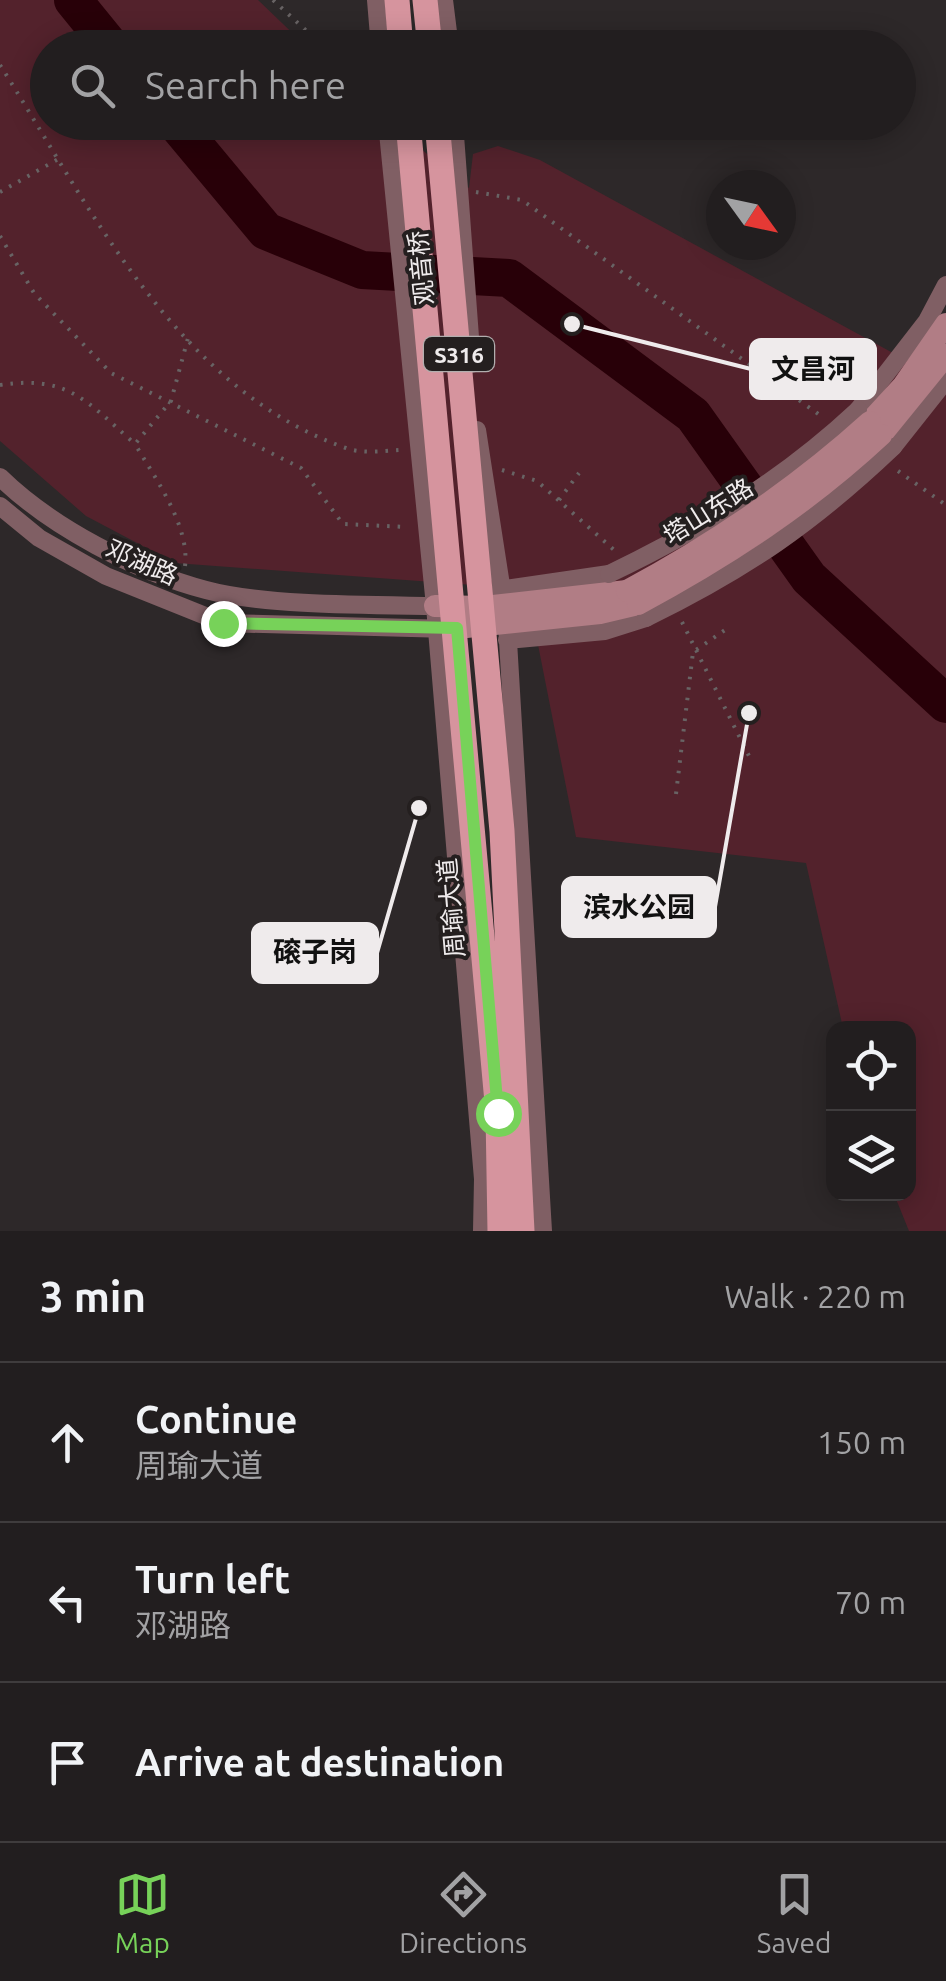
<!DOCTYPE html>
<meta charset="utf-8">
<style>
:root{--surface:#221e1f;--page:#2e2b2c;--text:#f1f3f6;--muted:#a2a2a4;--line:#3f3c3d;--accent:#77d259}
body{margin:0;font-family:Ubuntu,"Noto Sans SC",sans-serif;background:var(--page);color:var(--text)}
.controls{position:absolute;right:30px;bottom:30px;display:grid;overflow:hidden;border-radius:20px;box-shadow:0 5px 25px #0003}
.controls button{width:90px;height:90px;display:grid;place-items:center;padding:0;border:0;border-bottom:2px solid var(--line);background:var(--surface);color:var(--text);font:50px sans-serif}
.compass{position:absolute;left:706px;top:170px;width:90px;height:90px;border-radius:50%;background:var(--surface);box-shadow:0 5px 25px #0003;rotate:123deg}
.stop{position:absolute;width:30px;height:30px;margin:-22px;border:8px solid #77d259;border-radius:50%;background:#fff}
.stop.end{background:#77d259;border-color:#fff;box-shadow:0 2px 10px #0008}
.list{margin:0;padding:0;list-style:none}
h2{display:flex;justify-content:space-between;align-items:center;height:130px;margin:0;padding:0 40px;font-size:42px}
h2 small{font-size:32px;font-weight:400;color:var(--muted)}
.list li{display:grid;grid-template-columns:65px 1fr auto;gap:30px;align-items:center;box-sizing:border-box;height:160px;padding:0 40px;border-top:2px solid var(--line)}
.list b{display:block;font-size:38px;white-space:nowrap}
.list p{margin:0;font-size:32px;white-space:nowrap;color:var(--muted)}
.list em{font-size:32px;font-style:normal;color:var(--muted)}
.icon{flex:none;width:55px;height:55px;fill:none;stroke:currentColor;stroke-width:2;stroke-linecap:round;stroke-linejoin:round}
.map{position:relative;flex:none;width:946px;height:1231px;overflow:hidden}
.search{position:absolute;background:var(--surface);box-shadow:0 5px 25px #0003;left:30px;right:30px;top:30px;height:110px;display:flex;align-items:center;gap:25px;box-sizing:border-box;padding:0 35px;border-radius:55px;color:var(--muted);font-size:38px}
.sheet{height:610px;background:var(--surface)}
nav{display:flex;justify-content:space-around;align-items:center;box-sizing:border-box;height:140px;border-top:2px solid var(--line);background:var(--surface);font-size:28px;color:var(--muted)}
nav a{display:grid;justify-items:center;gap:5px}
nav .on{color:var(--accent)}
.map>svg:first-child{display:block}
</style>
<div class="map">
<svg width="946" height="1231" viewBox="0 0 946 1231">
<rect width="100%" height="100%" fill="#2d2829"/>
<path fill="#53222c" d="M 0,0 L 258,0 L 307,47 L 48,48 L 48,122 L 389,123 L 469,188 L 473,154 L 498,146 L 540,160 L 946,382 L 946,1231 L 909,1231 L 894,1194 L 908,1194 L 908,1028 L 843,1028 L 806,863 L 576,837 L 527,589 L 175,563 L 86,516 L 0,441 Z"/>
<g fill="none" stroke-linecap="round" stroke-linejoin="round">
<path stroke="#280008" stroke-width="38" d="M 73,0 L 112,48
M 175,122 L 266,231 L 362,270 L 509,278 L 693,415 L 809,578 L 946,704"/>
<path stroke="#686364" stroke-width="4" stroke-dasharray="2.5 8" stroke-linecap="butt" d="M 273,0 L 325,48
M 0,65 C 90,206 176,389 346,448 C 361,454 383,451 399,450
M 0,192 L 60,158
M 476,192 L 522,200 L 821,416
M 0,236 L 34,293 L 111,373 L 301,468 L 343,524 L 407,527
M 0,385 C 68,375 85,400 134,443
M 502,470 L 537,481 L 614,550
M 898,471 L 946,505
M 559,500 L 579,473
M 185,566 C 190,526 155,478 135,444 L 171,401 L 188,338
M 682,622 L 751,760
M 676,794 L 693,652 L 725,630"/>
<path stroke="#805f64" stroke-width="18" d="M 376,0 L 380,48
M 444,0 L 450,48
M 387,122 L 435,606 L 483,1179 L 482,1231
M 454,122 L 472,364
M 858,410 L 927,321 L 946,285
M 477,430 L 507,624 L 543,1231
M 893,447 L 946,380
M 0,477 C 51,527 137,572 206,590 C 265,606 372,605 435,606
M 0,506 L 39,538 L 106,576 L 223,623 L 449,629
M 499,590 L 609,574
M 507,640 L 605,631 L 646,618"/>
<path stroke="#b17d85" stroke-width="22" d="M 870,422 L 903,386 L 946,324
M 881,435 L 946,355
M 435,606 L 484,607 L 627,591
M 457,628 L 600,613 L 638,604"/>
<path stroke="#d6949e" stroke-width="25" d="M 397,0 L 401,48
M 425,0 L 430,48
M 408,122 L 498,1113 L 500,1231
M 437,122 L 502,831 L 522,1231"/>
<path stroke="#805f64" stroke-width="18" d="M 609,574 C 701,530 783,480 858,410
M 646,618 C 746,569 812,524 893,447"/>
<path stroke="#b17d85" stroke-width="22" d="M 627,591 C 716,543 795,490 870,422
M 638,604 C 727,556 807,504 881,435"/>
</g>
<g fill="none" stroke-linecap="round" stroke-linejoin="round">
<path stroke="#77d259" stroke-width="12" d="M 223,623 L 457,628 L 498,1113"/>
</g>
<g text-anchor="middle" dominant-baseline="central" stroke-width="8" stroke-linejoin="round" paint-order="stroke">
<rect fill="#241f1f" stroke="#b2aeae" stroke-width="2.5" x="424" y="337" width="70" height="34" rx="8"/>
<g font-size="22" font-weight="bold" fill="#efebec">
<text x="459" y="354">S316</text>
</g>
<g font-size="25" fill="#efebec" stroke="#241f1f">
<text transform="translate(421 268) rotate(-96)">观音桥</text>
<text transform="translate(708 511) rotate(-32)">塔山东路</text>
<text transform="translate(142 562) rotate(24)">邓湖路</text>
<text transform="translate(451 908) rotate(-95)">周瑜大道</text>
</g>
</g>
<path fill="none" stroke="#efebec" stroke-width="4" d="M572 324L751 369M749 713L715 907M419 808L377 953"/>
<g fill="#efebec" stroke="#241f1f" stroke-width="4">
<circle cx="572" cy="324" r="10"/>
<circle cx="749" cy="713" r="10"/>
<circle cx="419" cy="808" r="10"/>
</g>
<g fill="#efebec" stroke="#efebec" stroke-width="4">
<rect x="751" y="340" width="124" height="58" rx="10"/>
<rect x="563" y="878" width="152" height="58" rx="10"/>
<rect x="253" y="924" width="124" height="58" rx="10"/>
</g>
<g font-size="28" text-anchor="middle" font-weight="bold" fill="#111">
<text x="813" y="379">文昌河</text>
<text x="639" y="917">滨水公园</text>
<text x="315" y="962">磙子岗</text>
</g>
</svg>
<div class="controls">
<button><svg class="icon" aria-label="locate" viewBox="0 0 24 24"><circle cx="12" cy="12" r="6"/><path d="M12 2v4M12 18v4M2 12h4M18 12h4"/></svg></button>
<button><svg class="icon" aria-label="layers" viewBox="0 0 24 24"><path d="M12 4l9 5-9 5-9-5zM3 14l9 5 9-5"/></svg></button>
</div>
<svg class="compass" viewBox="-18 -18 36 36"><path d="M0-13l5 13h-10z" fill="#e53935"/><path d="M0 13l5-13h-10z" fill="#a2a2a4"/></svg>
<div class="stop" style="left:498px;top:1113px"></div>
<div class="stop end" style="left:223px;top:623px"></div>
<div class="search"><svg class="icon" aria-label="search" viewBox="0 0 24 24"><circle cx="10" cy="10" r="6"/><path d="M15 15l6 6"/></svg>Search here</div>
</div>
<section class="sheet">
<h2>3 min<small>Walk · 220 m</small></h2>
<ul class="list">
<li><svg class="icon" aria-label="ahead" viewBox="0 0 24 24"><path d="M12 20V5M6 11l6-6 6 6"/></svg><div><b>Continue</b><p>周瑜大道</p></div><em>150 m</em></li>
<li><svg class="icon" aria-label="left" viewBox="0 0 24 24"><path d="M17 20v-9H6M10 6l-5 5 5 5"/></svg><div><b>Turn left</b><p>邓湖路</p></div><em>70 m</em></li>
<li><svg class="icon" aria-label="arrive" viewBox="0 0 24 24"><path d="M6 21V4h12l-3 4 3 4H6"/></svg><div><b>Arrive at destination</b></div></li>
</ul>
</section>
<nav>
<a class="on"><svg class="icon" aria-label="map" viewBox="0 0 24 24"><path d="M3 6l6-2 6 2 6-2v14l-6 2-6-2-6 2zM9 4v14M15 6v14"/></svg>Map</a>
<a><svg class="icon" aria-label="directions" viewBox="0 0 24 24"><path d="M12 3l9 9-9 9-9-9zM9 14v-3h6M13 9l2 2-2 2"/></svg>Directions</a>
<a><svg class="icon" aria-label="saved" viewBox="0 0 24 24"><path d="M7 4h10v16l-5-4-5 4z"/></svg>Saved</a>
</nav>
